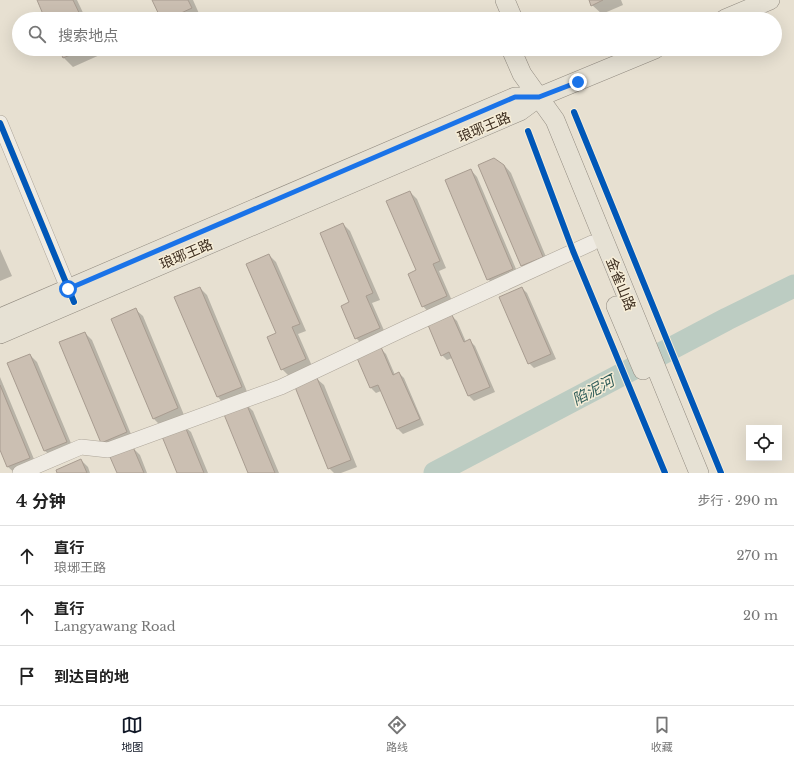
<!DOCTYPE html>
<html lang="zh">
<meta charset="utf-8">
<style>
:root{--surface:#fff;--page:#f6f6f6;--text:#222;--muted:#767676;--line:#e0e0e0;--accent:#111827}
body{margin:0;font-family:"Libre Baskerville","Noto Sans SC",serif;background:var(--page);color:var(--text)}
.controls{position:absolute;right:12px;bottom:12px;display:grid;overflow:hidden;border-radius:0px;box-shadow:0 4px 16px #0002}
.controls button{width:36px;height:36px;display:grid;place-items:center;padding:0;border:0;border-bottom:1px solid var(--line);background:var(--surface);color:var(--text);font:20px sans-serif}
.stop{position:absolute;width:12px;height:12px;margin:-9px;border:3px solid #1a73e8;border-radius:50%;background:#fff}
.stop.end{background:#1a73e8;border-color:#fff;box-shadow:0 1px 4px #0008}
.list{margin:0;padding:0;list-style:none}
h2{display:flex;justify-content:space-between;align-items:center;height:52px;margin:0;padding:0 16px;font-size:17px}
h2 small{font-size:13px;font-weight:400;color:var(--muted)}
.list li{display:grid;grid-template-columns:26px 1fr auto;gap:12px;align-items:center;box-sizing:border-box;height:60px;padding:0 16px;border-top:1px solid var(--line)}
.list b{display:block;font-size:15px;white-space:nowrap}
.list p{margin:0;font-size:13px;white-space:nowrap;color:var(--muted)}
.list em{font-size:13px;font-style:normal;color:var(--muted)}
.icon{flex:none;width:22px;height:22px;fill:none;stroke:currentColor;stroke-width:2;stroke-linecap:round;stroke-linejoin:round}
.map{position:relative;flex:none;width:794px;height:473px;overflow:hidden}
.search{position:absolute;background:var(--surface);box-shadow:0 4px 16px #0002;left:12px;right:12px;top:12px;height:44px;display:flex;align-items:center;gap:10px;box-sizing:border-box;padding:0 14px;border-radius:22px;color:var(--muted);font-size:15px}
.sheet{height:232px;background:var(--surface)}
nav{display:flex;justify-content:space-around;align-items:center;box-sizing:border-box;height:56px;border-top:1px solid var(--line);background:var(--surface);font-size:11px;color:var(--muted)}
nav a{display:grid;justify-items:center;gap:2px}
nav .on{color:var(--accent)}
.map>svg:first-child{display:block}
</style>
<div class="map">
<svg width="794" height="473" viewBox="0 0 794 473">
<rect width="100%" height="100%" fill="#e7e0d1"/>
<path fill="#0003" d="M 38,0 L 77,0 L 86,19 L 46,19 Z
M 153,0 L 193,0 L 201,18 L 198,19 L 162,19 Z
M 590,0 L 621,0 L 623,5 L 602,14 L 592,5 Z
M 60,49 L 100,49 L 102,54 L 73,67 L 64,58 Z
M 480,165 L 504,165 L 511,173 L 549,264 L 528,273 L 522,266 Z
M 471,170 L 477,177 L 519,276 L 495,286 L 488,279 Z
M 410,192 L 417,199 L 446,268 L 439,271 L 453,303 L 429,313 L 423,306 Z
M 343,224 L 350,231 L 380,300 L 372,303 L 386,335 L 363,345 L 356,338 L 351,302 Z
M 0,249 L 12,276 L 0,281 Z
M 269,255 L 276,262 L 306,331 L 298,334 L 312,366 L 289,376 L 282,369 L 277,334 Z
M 200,288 L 207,295 L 248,394 L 224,404 L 218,397 L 176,298 Z
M 522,288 L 527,293 L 556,359 L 534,368 L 529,363 Z
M 136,310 L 143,316 L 184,415 L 160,425 L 154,419 Z
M 452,316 L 457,321 L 466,342 L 470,341 L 475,346 L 495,392 L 474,401 L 469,396 L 452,358 L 447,360 L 442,355 Z
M 85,333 L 92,340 L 133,439 L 109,449 L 102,442 Z
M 381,349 L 386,354 L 395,375 L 399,373 L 404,378 L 424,425 L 403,434 L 398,429 L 381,391 L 376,393 L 371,388 L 358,358 Z
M 30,355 L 37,362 L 73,448 L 52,457 L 45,451 Z
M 0,377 L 36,464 L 15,473 L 8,467 L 0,447 Z
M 317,379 L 324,385 L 357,467 L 341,473 L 334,473 L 329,468 Z
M 246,404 L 253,411 L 279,473 L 250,473 Z
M 184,426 L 191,432 L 208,473 L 178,473 Z
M 133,448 L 140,455 L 147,473 L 118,473 Z
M 81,460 L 88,467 L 90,473 L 58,473 Z"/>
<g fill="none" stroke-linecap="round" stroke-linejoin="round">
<path stroke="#bcccc2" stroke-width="23" d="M 435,473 L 727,319 L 794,286"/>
</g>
<path fill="#cbbfb2" stroke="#a89c90" d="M 37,0 L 73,0 L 82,19 L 45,19 Z
M 152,0 L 188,0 L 192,8 L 168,19 L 161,19 Z
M 589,0 L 603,0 L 591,6 Z
M 59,49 L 84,49 L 63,58 Z
M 494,158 L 504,165 L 543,257 L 521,266 L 478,165 Z
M 471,169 L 513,269 L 487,280 L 445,180 Z
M 410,191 L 440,261 L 433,264 L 447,296 L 422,307 L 408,274 L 416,270 L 386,201 Z
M 343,223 L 373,293 L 366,296 L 380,328 L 355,339 L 341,306 L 349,302 L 320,233 Z
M 269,254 L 300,324 L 292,327 L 306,359 L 281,370 L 267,337 L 276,333 L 246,264 Z
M 200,287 L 242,387 L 217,397 L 174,297 Z
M 522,287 L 551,354 L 528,364 L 499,297 Z
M 136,308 L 178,408 L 153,419 L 111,319 Z
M 452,315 L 464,342 L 470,339 L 490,387 L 468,396 L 449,352 L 441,356 L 428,325 Z
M 85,332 L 127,432 L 101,443 L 59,342 Z
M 381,347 L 393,375 L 399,372 L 420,419 L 397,429 L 378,385 L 370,388 L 357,358 Z
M 30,354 L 67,442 L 44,451 L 7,363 Z
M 317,378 L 351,460 L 328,469 L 295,387 Z
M 0,385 L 30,458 L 7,467 L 0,450 Z
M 246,403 L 275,473 L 248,473 L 223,412 Z
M 184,424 L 204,473 L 177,473 L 161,434 Z
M 133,447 L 144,473 L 117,473 L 110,457 Z
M 81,459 L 87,473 L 57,473 L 56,470 Z"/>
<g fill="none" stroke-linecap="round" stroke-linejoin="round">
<defs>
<path id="minor" d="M 0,123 L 72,298
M 20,473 L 81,447 L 108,450 L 281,387 L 408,327 L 592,243"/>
<path id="major" d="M 505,0 L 513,19
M 725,19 L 770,0
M 511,49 L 522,74 L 555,120 L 699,473
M 616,306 L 643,370
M 0,318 L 515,97 L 539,97
M 0,334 L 520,111 L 539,97 L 655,49"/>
</defs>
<use href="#minor" stroke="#ada599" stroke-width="16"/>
<use href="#major" stroke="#928b80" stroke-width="20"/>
<use href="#minor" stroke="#efebe3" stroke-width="15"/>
<use href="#major" stroke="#e6e1d4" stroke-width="19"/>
<defs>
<path id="cycleway" d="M 574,112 L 721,473
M 0,123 L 74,302
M 528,131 L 573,251 L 665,473"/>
</defs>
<use href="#cycleway" stroke="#f7eed8" stroke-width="8"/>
<use href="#cycleway" stroke="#0057b8" stroke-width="6"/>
</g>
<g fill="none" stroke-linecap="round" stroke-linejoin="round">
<path stroke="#1a73e8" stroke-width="5" d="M 68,289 L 515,97 L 539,97 L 578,82"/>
</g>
<g text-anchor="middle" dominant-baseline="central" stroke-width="3" stroke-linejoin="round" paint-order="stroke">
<g font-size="14" fill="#3d2e20" stroke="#f7eed8">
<text transform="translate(484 127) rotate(-23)">琅琊王路</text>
<text transform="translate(186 254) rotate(-23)">琅琊王路</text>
<text transform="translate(621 284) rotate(68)">金雀山路</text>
</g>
<g font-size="15" font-style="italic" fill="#2f5d5a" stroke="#f7eed8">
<text transform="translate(593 390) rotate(-28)">陷泥河</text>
</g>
</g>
</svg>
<div class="controls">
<button><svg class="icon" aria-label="locate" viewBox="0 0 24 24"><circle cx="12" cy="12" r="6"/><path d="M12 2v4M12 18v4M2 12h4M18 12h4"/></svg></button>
</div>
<div class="stop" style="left:68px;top:289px"></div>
<div class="stop end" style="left:578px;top:82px"></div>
<div class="search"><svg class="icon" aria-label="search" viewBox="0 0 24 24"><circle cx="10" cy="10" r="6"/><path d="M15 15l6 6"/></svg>搜索地点</div>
</div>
<section class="sheet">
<h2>4 分钟<small>步行 · 290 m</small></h2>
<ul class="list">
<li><svg class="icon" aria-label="ahead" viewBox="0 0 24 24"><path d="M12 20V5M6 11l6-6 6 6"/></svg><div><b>直行</b><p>琅琊王路</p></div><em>270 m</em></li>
<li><svg class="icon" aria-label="ahead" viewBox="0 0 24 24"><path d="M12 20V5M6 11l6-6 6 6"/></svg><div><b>直行</b><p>Langyawang Road</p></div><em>20 m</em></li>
<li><svg class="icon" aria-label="arrive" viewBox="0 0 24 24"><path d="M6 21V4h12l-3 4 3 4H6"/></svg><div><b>到达目的地</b></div></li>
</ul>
</section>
<nav>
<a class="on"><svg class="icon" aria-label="map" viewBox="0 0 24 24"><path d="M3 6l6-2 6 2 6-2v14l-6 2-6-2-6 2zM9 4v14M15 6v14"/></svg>地图</a>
<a><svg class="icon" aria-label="directions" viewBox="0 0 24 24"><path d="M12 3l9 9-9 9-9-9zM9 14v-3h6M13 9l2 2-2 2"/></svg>路线</a>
<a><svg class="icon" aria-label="saved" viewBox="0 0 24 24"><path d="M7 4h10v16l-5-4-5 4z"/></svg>收藏</a>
</nav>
